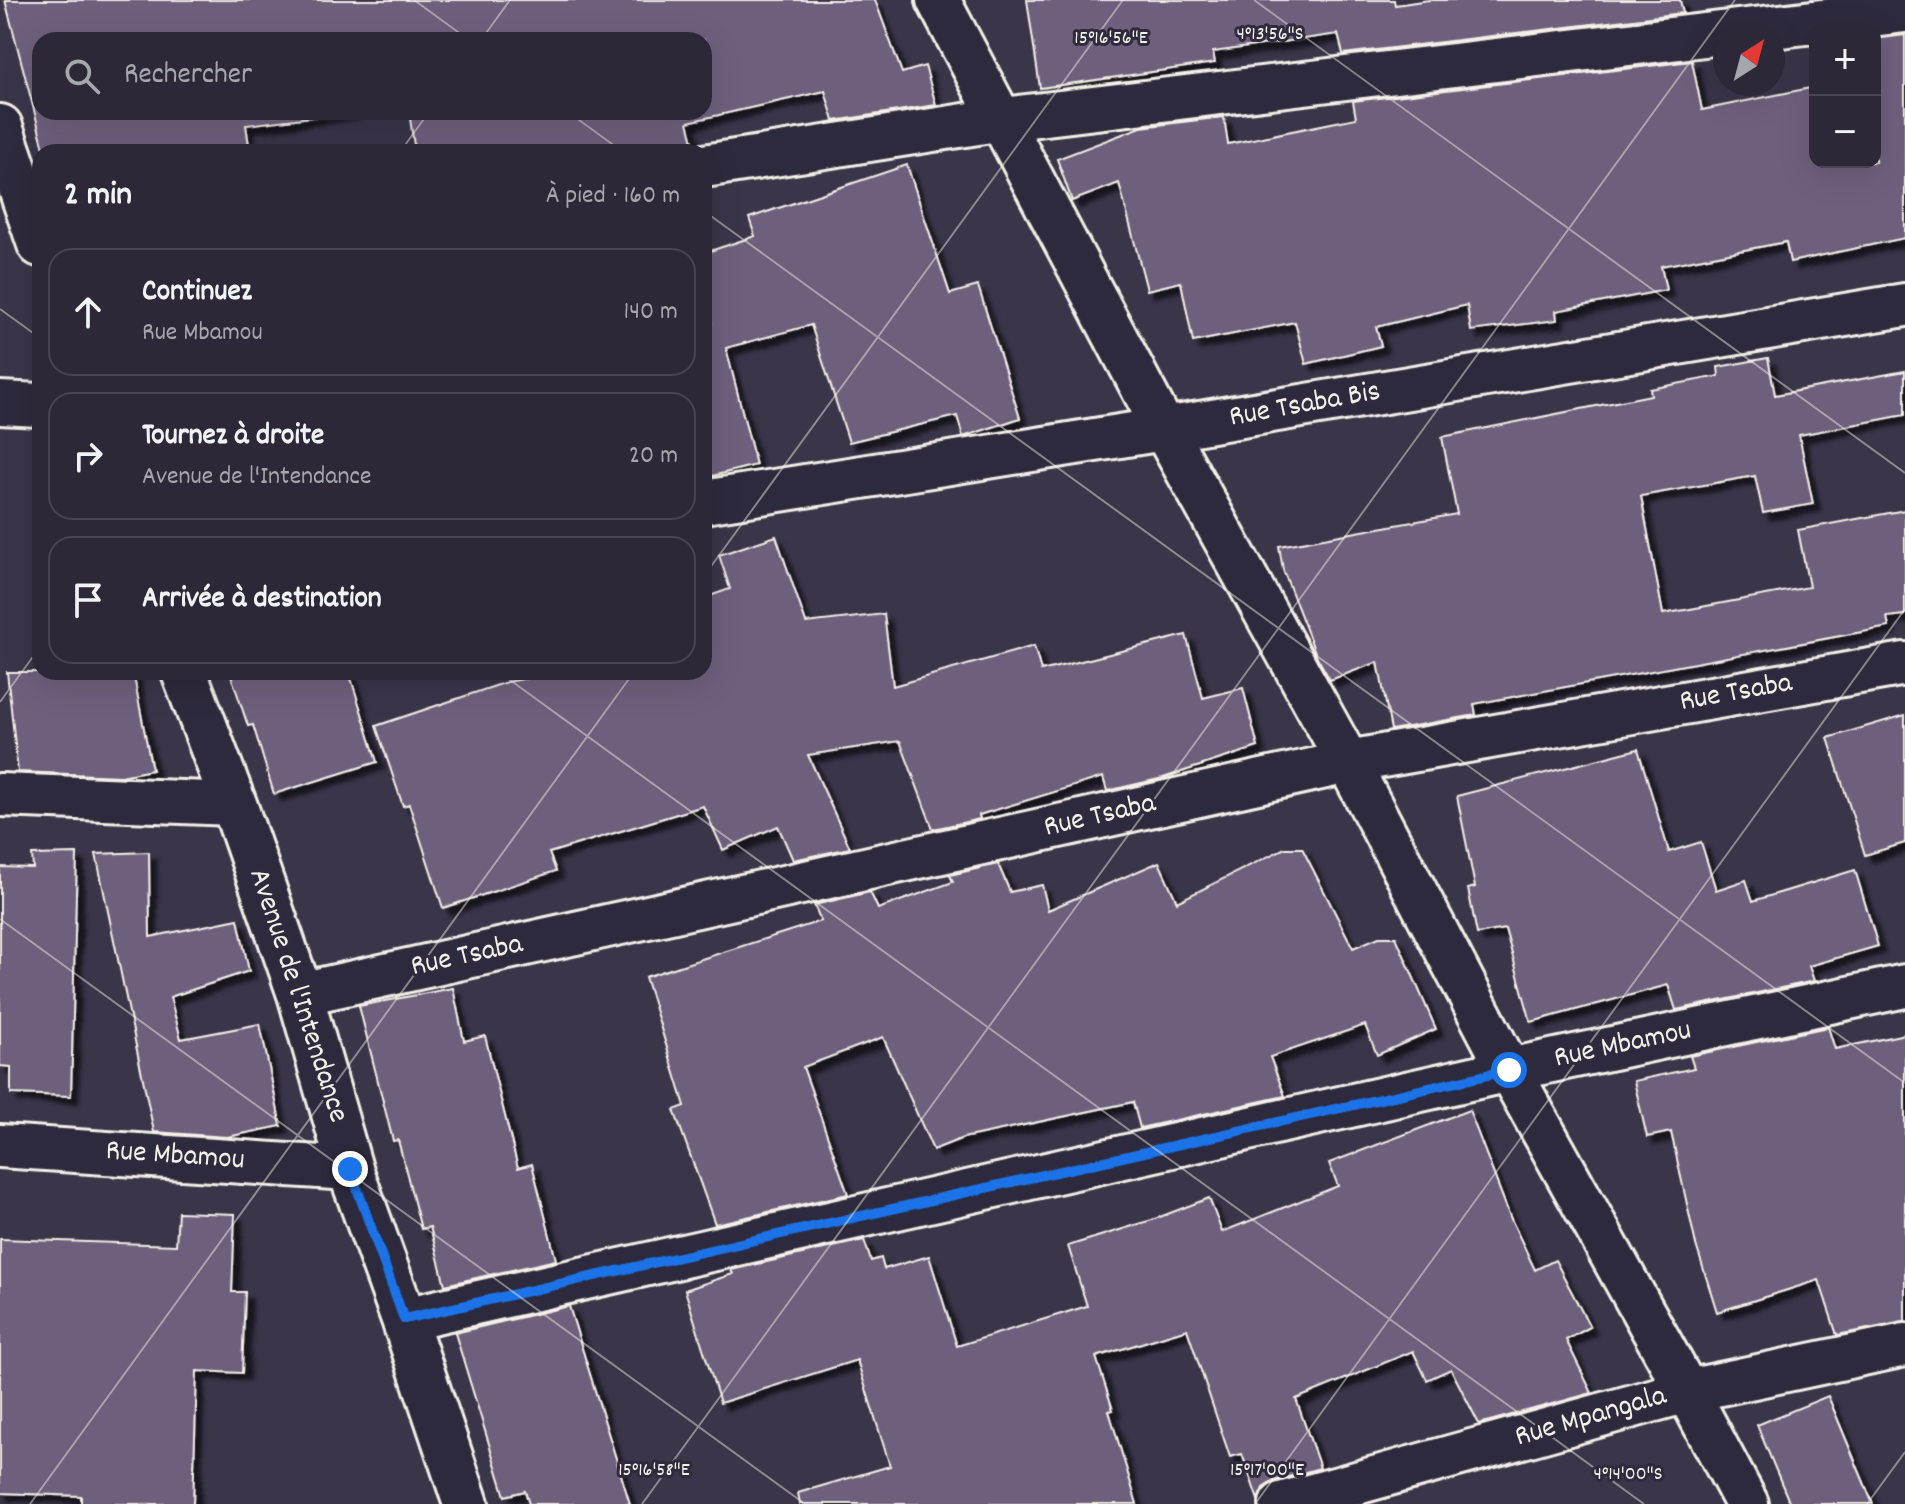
<!DOCTYPE html>
<html lang="fr">
<meta charset="utf-8">
<style>
:root{--surface:#2c2838;--page:#383443;--text:#f1f3f6;--muted:#a6a6ae;--line:#484453}
body{margin:0;font-family:Dekko,sans-serif;background:var(--page);color:var(--text)}
.controls{position:absolute;right:24px;top:24px;display:grid;overflow:hidden;border-radius:16px;box-shadow:0 8px 32px #0002}
.controls button{width:72px;height:72px;display:grid;place-items:center;padding:0;border:0;border-bottom:2px solid var(--line);background:var(--surface);color:var(--text);font:40px sans-serif}
.compass{position:absolute;left:1713px;top:24px;width:72px;height:72px;border-radius:50%;background:var(--surface);box-shadow:0 8px 32px #0002;rotate:36deg}
.stop{position:absolute;width:24px;height:24px;margin:-18px;border:6px solid #1a73e8;border-radius:50%;background:#fff}
.stop.end{background:#1a73e8;border-color:#fff;box-shadow:0 2px 8px #0008}
.list{margin:0;padding:0;list-style:none}
h2{display:flex;justify-content:space-between;align-items:center;height:104px;margin:0;padding:0 32px;font-size:34px}
h2 small{font-size:26px;font-weight:400;color:var(--muted)}
.list li{display:grid;grid-template-columns:52px 1fr auto;gap:24px;align-items:center;box-sizing:border-box;height:128px;margin:0 16px 16px;padding:0 16px;border:2px solid var(--line);border-radius:24px}
.list b{display:block;font-size:30px;white-space:nowrap}
.list p{margin:0;font-size:26px;white-space:nowrap;color:var(--muted)}
.list em{font-size:26px;font-style:normal;color:var(--muted)}
.icon{flex:none;width:44px;height:44px;fill:none;stroke:currentColor;stroke-width:2;stroke-linecap:round;stroke-linejoin:round}
.map{position:relative;flex:none;width:1905px;height:1504px;overflow:hidden}
.search{position:absolute;background:var(--surface);box-shadow:0 8px 32px #0002;left:32px;top:32px;width:680px;height:88px;display:flex;align-items:center;gap:20px;box-sizing:border-box;padding:0 28px;border-radius:24px;color:var(--muted);font-size:30px}
.panel{position:absolute;background:var(--surface);box-shadow:0 8px 32px #0002;left:32px;top:144px;width:680px;height:536px;border-radius:24px}
.map>svg:first-child{display:block}
</style>
<div class="map">
<svg width="1905" height="1504" viewBox="0 0 1905 1504">
<defs>
<filter id="shadow"><feDropShadow dx="7" dy="7" stdDeviation="2" flood-color="#0009"/></filter>
</defs>
<rect width="100%" height="100%" fill="#3b354a"/>
<filter id="ink" filterUnits="userSpaceOnUse"><feTurbulence type="fractalNoise" baseFrequency=".0125" numOctaves="2"/><feDisplacementMap in="SourceGraphic" scale="16" xChannelSelector="R" yChannelSelector="G"/><feConvolveMatrix kernelMatrix="1 2 1 2 8 2 1 2 1" color-interpolation-filters="sRGB"/></filter>
<g filter="url(#ink)">
<path fill="#6d607d" stroke="#f4f1e8" stroke-width="2" filter="url(#shadow)" d="M 5,0 L 875,0 L 902,73 L 925,66 L 936,105 L 834,121 L 825,91 L 688,122 L 694,145 L 685,152 L 415,152 L 409,112 L 704,112 L 704,40 L 40,40 L 40,112 L 352,112 L 246,125 L 250,152 L 45,152 Z
M 1027,0 L 1394,0 L 1395,5 L 1429,0 L 1680,0 L 1683,13 L 1343,54 L 1338,34 L 1213,52 L 1215,63 L 1040,88 Z
M 1905,35 L 1905,238 L 1790,262 L 1786,242 L 1661,266 L 1666,290 L 1556,311 L 1557,320 L 1471,331 L 1467,305 L 1376,327 L 1381,346 L 1306,364 L 1295,322 L 1193,342 L 1181,282 L 1147,290 L 1119,183 L 1072,201 L 1057,159 L 1141,127 L 1224,117 L 1228,144 L 1356,118 L 1353,101 L 1692,61 L 1702,110 L 1815,87 L 1815,162 L 1875,162 L 1875,39 Z
M 907,165 L 950,294 L 978,286 L 1020,418 L 963,437 L 957,416 L 849,442 L 811,325 L 726,348 L 756,465 L 704,478 L 704,324 L 712,323 L 704,300 L 704,253 L 755,236 L 749,218 Z
M 1768,358 L 1775,395 L 1905,371 L 1905,415 L 1799,435 L 1813,504 L 1763,513 L 1755,476 L 1641,496 L 1663,614 L 1809,587 L 1798,530 L 1905,510 L 1905,615 L 1887,617 L 1889,627 L 1474,704 L 1476,715 L 1391,730 L 1378,662 L 1330,680 L 1317,657 L 1283,570 L 1279,546 L 1457,514 L 1442,437 L 1651,395 L 1650,389 L 1719,376 L 1718,367 Z
M 776,536 L 806,623 L 884,614 L 893,686 L 1034,646 L 1041,671 L 1186,635 L 1203,698 L 1243,688 L 1258,747 L 1163,778 L 1107,791 L 1103,777 L 979,815 L 980,819 L 933,829 L 900,741 L 808,755 L 850,848 L 793,860 L 778,826 L 723,850 L 703,806 L 549,853 L 556,871 L 443,908 L 409,804 L 403,806 L 376,726 L 507,682 L 560,672 L 704,672 L 704,598 L 730,589 L 719,555 Z
M 7,672 L 133,672 L 152,770 L 121,776 L 18,772 Z
M 230,672 L 349,672 L 377,762 L 274,794 L 253,725 L 248,726 Z
M 1905,715 L 1905,843 L 1865,855 L 1828,738 Z
M 1638,749 L 1669,852 L 1701,842 L 1716,890 L 1746,880 L 1753,901 L 1855,870 L 1878,946 L 1809,966 L 1814,981 L 1676,1010 L 1668,985 L 1531,1022 L 1505,929 L 1477,934 L 1468,889 L 1475,887 L 1457,796 Z
M 1285,848 L 1302,848 L 1353,948 L 1379,937 L 1396,937 L 1436,1029 L 1377,1055 L 1365,1025 L 1270,1057 L 1285,1096 L 1140,1128 L 1133,1102 L 963,1138 L 933,1150 L 883,1037 L 803,1067 L 848,1194 L 715,1224 L 674,1110 L 685,1106 L 645,977 L 821,921 L 814,905 L 870,892 L 878,909 L 953,882 L 950,875 L 998,864 L 1010,892 L 1042,885 L 1048,910 L 1159,862 L 1177,902 Z
M 149,852 L 150,937 L 238,919 L 249,971 L 170,997 L 181,1039 L 260,1024 L 281,1126 L 227,1137 L 154,1132 L 96,854 Z
M 77,854 L 71,1096 L 11,1094 L 11,1067 L 0,1066 L 0,867 L 33,868 L 32,855 Z
M 453,988 L 464,1041 L 485,1036 L 518,1168 L 532,1164 L 556,1260 L 445,1285 L 430,1227 L 421,1229 L 398,1140 L 393,1141 L 359,1006 Z
M 1828,1027 L 1835,1049 L 1905,1034 L 1905,1322 L 1837,1335 L 1819,1280 L 1717,1312 L 1696,1245 L 1671,1132 L 1647,1137 L 1634,1081 L 1694,1068 L 1690,1056 Z
M 1469,1110 L 1511,1219 L 1535,1270 L 1555,1260 L 1590,1327 L 1566,1340 L 1592,1393 L 1479,1424 L 1451,1369 L 1427,1380 L 1413,1351 L 1296,1399 L 1320,1468 L 1274,1481 L 1263,1488 L 1258,1500 L 1242,1454 L 1230,1457 L 1187,1329 L 1096,1357 L 1113,1410 L 1109,1411 L 1137,1504 L 800,1504 L 798,1493 L 890,1466 L 857,1360 L 720,1403 L 685,1290 L 733,1274 L 731,1270 L 864,1240 L 871,1261 L 881,1258 L 884,1269 L 929,1256 L 957,1346 L 1087,1306 L 1068,1246 L 1152,1220 L 1209,1198 L 1222,1232 L 1338,1186 L 1329,1163 Z
M 178,1212 L 235,1214 L 232,1292 L 245,1292 L 242,1373 L 197,1371 L 193,1504 L 81,1504 L 81,1496 L 0,1493 L 0,1239 L 176,1245 Z
M 569,1306 L 630,1504 L 529,1504 L 525,1491 L 505,1496 L 455,1333 Z
M 1828,1396 L 1873,1504 L 1790,1504 L 1757,1425 Z"/>
<g fill="none" stroke-linecap="round" stroke-linejoin="round">
<defs>
<path id="street" d="M 938,0 L 1164,429 L 1348,762 L 1509,1070 L 1687,1391 L 1747,1504
M 704,166 L 1003,119 L 1905,11
M 0,403 L 40,405
M 704,502 L 1164,429 L 1905,305
M 0,795 L 234,804
M 300,994 L 1348,762 L 1905,664
M 0,1146 L 350,1169
M 404,1319 L 1509,1070 L 1905,986
M 1281,1504 L 1687,1391 L 1905,1345"/>
<path id="secondary" d="M 0,127 L 40,244
M 184,672 L 234,804 L 300,994 L 350,1169 L 404,1319 L 466,1504"/>
</defs>
<use href="#street" stroke="#f4f1e8" stroke-width="48"/>
<use href="#secondary" stroke="#f4f1e8" stroke-width="50"/>
<use href="#street" stroke="#2f2a3d" stroke-width="42"/>
<use href="#secondary" stroke="#2f2a3d" stroke-width="44"/>
</g>
</g>
<g fill="none" stroke-linecap="round" stroke-linejoin="round" filter="url(#ink)">
<path stroke="#1a73e8" stroke-width="10" d="M 350,1169 L 404,1319 L 1509,1070"/>
</g>
<path fill="none" stroke="#f4f1e8" stroke-width="2" stroke-opacity="0.45" d="M 414,0 L 469,40M 1254,0 L 1905,473M 481,40 L 510,0M 568,112 L 623,152M 400,152 L 429,112M 704,211 L 1905,1083M 0,309 L 40,338M 704,576 L 1123,0M 499,672 L 1644,1504M 0,702 L 40,647M 0,919 L 805,1504M 30,1504 L 634,672M 642,1504 L 1735,0M 1255,1504 L 1905,609M 1867,1504 L 1905,1452"/>
<g text-anchor="middle" dominant-baseline="central" stroke-width="6" stroke-linejoin="round" paint-order="stroke">
<g font-size="30" fill="#f4f1e8" stroke="#2f2a3d">
<text transform="translate(1305 406) rotate(-10)">Rue Tsaba Bis</text>
<text transform="translate(1736 694) rotate(-10)">Rue Tsaba</text>
<text transform="translate(1100 817) rotate(-13)">Rue Tsaba</text>
<text transform="translate(467 957) rotate(-12)">Rue Tsaba</text>
<text transform="translate(297 996) rotate(72)">Avenue de l'Intendance</text>
<text transform="translate(1623 1046) rotate(-12)">Rue Mbamou</text>
<text transform="translate(175 1157) rotate(4)">Rue Mbamou</text>
<text transform="translate(1591 1418) rotate(-16)">Rue Mpangala</text>
</g>
</g>
<g font-size="20" text-anchor="middle" fill="#f4f1e8" stroke="#2f2a3d" stroke-width="6" stroke-linejoin="round" paint-order="stroke">
<text x="1270" y="39">4°13'56"S</text>
<text x="1111" y="43">15°16'56"E</text>
<text x="654" y="1475">15°16'58"E</text>
<text x="1267" y="1475">15°17'00"E</text>
<text x="1628" y="1479">4°14'00"S</text>
</g>
</svg>
<div class="controls">
<button>+</button>
<button>−</button>
</div>
<svg class="compass" viewBox="-18 -18 36 36"><path d="M0-13l5 13h-10z" fill="#e53935"/><path d="M0 13l5-13h-10z" fill="#a6a6ae"/></svg>
<div class="stop" style="left:1509px;top:1070px"></div>
<div class="stop end" style="left:350px;top:1169px"></div>
<div class="search"><svg class="icon" aria-label="search" viewBox="0 0 24 24"><circle cx="10" cy="10" r="6"/><path d="M15 15l6 6"/></svg>Rechercher</div>
<section class="panel">
<h2>2 min<small>À pied · 160 m</small></h2>
<ul class="list">
<li><svg class="icon" aria-label="ahead" viewBox="0 0 24 24"><path d="M12 20V5M6 11l6-6 6 6"/></svg><div><b>Continuez</b><p>Rue Mbamou</p></div><em>140 m</em></li>
<li><svg class="icon" aria-label="right" viewBox="0 0 24 24"><path d="M7 20v-9h11M14 6l5 5-5 5"/></svg><div><b>Tournez à droite</b><p>Avenue de l'Intendance</p></div><em>20 m</em></li>
<li><svg class="icon" aria-label="arrive" viewBox="0 0 24 24"><path d="M6 21V4h12l-3 4 3 4H6"/></svg><div><b>Arrivée à destination</b></div></li>
</ul>
</section>
</div>
